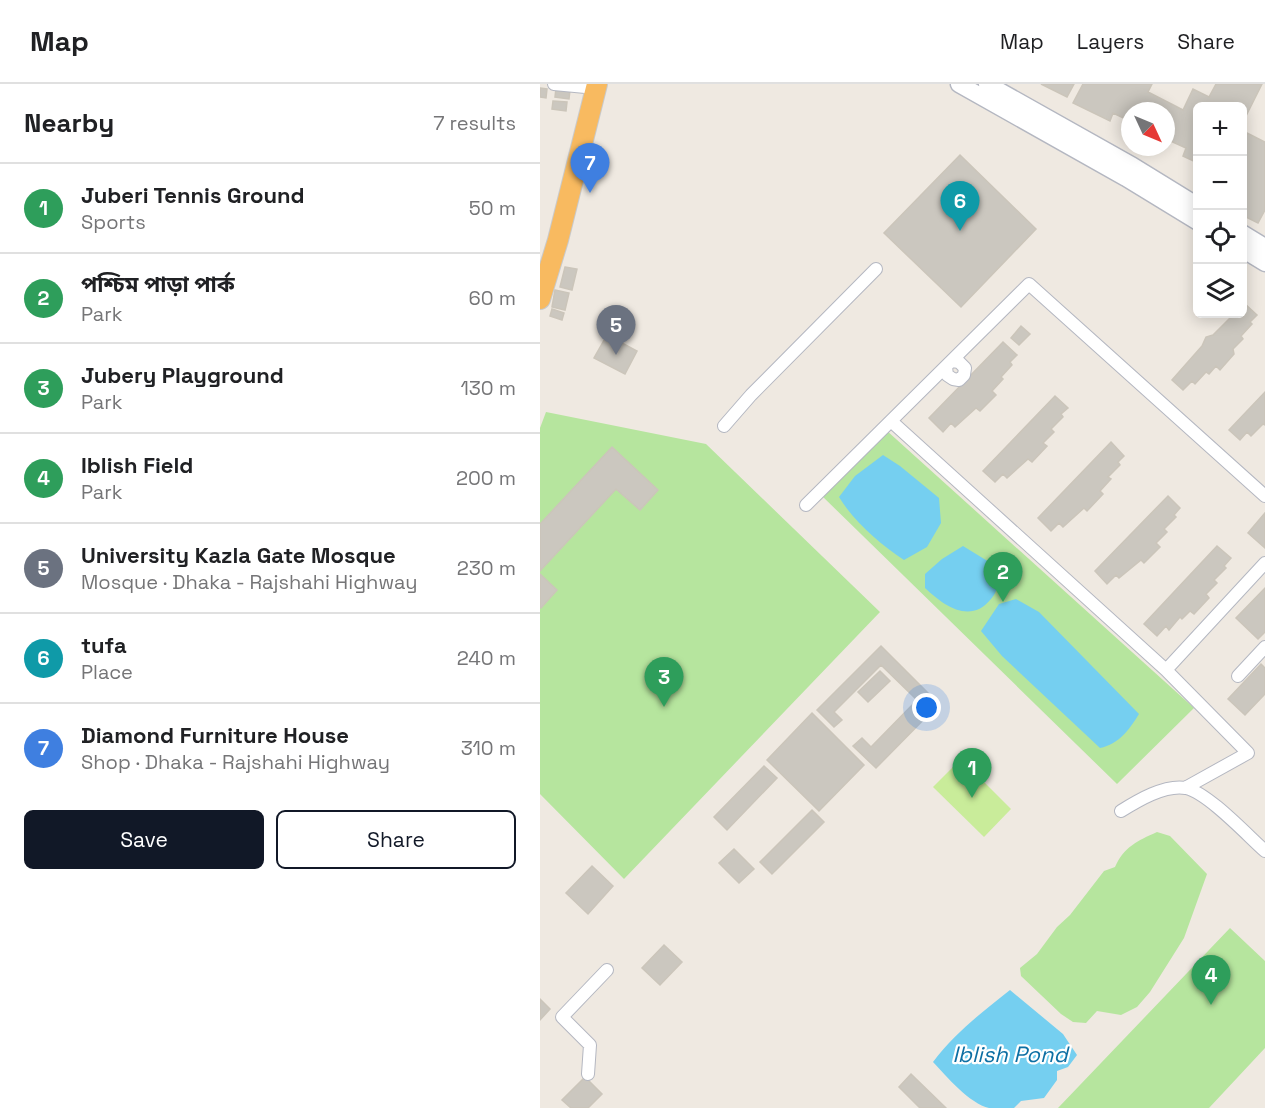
<!DOCTYPE html>
<meta charset="utf-8">
<style>
:root{--surface:#fff;--page:#f6f6f6;--text:#202124;--muted:#757577;--line:#e0e0e0;--accent:#111827}
body{margin:0;font-family:"Space Grotesk","Noto Sans Bengali",sans-serif;background:var(--page);color:var(--text)}
.controls{position:absolute;right:18px;top:18px;display:grid;overflow:hidden;border-radius:9px;box-shadow:0 3px 15px #0003}
.controls button{width:54px;height:54px;display:grid;place-items:center;padding:0;border:0;border-bottom:2px solid var(--line);background:var(--surface);color:var(--text);font:30px sans-serif}
.compass{position:absolute;left:581px;top:18px;width:54px;height:54px;border-radius:50%;background:var(--surface);box-shadow:0 3px 15px #0003;rotate:134deg}
.you{position:absolute;left:387px;top:624px;width:21px;height:21px;margin:-15px;border:4px solid #fff;border-radius:50%;background:#1a73e8;box-shadow:0 0 0 9px #1a73e833}
.badge{display:grid;place-items:center;width:39px;height:39px;border-radius:50%;background:var(--accent);color:#fff;font-size:20px;font-weight:700}
.pin{position:absolute;translate:-50% -50px;filter:drop-shadow(0 2px 3px #0008)}
.pin::after{content:'';position:absolute;top:32px;width:21px;height:18px;background:inherit;clip-path:polygon(0 0,100% 0,50% 100%)}
.list{margin:0;padding:0;list-style:none}
h2{display:flex;justify-content:space-between;align-items:center;height:78px;margin:0;padding:0 24px;font-size:26px}
h2 small{font-size:20px;font-weight:400;color:var(--muted)}
.list li{display:grid;grid-template-columns:39px 1fr auto;gap:18px;align-items:center;box-sizing:border-box;height:90px;padding:0 24px;border-top:2px solid var(--line)}
.list b{display:block;font-size:22px;white-space:nowrap}
.list p{margin:0;font-size:20px;white-space:nowrap;color:var(--muted)}
.list em{font-size:20px;font-style:normal;color:var(--muted)}
.actions{display:flex;gap:12px;padding:18px 24px}
.actions a{flex:1;padding:14px 0;border:2px solid var(--accent);border-radius:9px;text-align:center;font-size:21px;color:var(--accent)}
.actions .main{background:var(--accent);color:#fff}
.icon{flex:none;width:33px;height:33px;fill:none;stroke:currentColor;stroke-width:2;stroke-linecap:round;stroke-linejoin:round}
.map{position:relative;flex:none;width:725px;height:1024px;overflow:hidden}
header{display:flex;align-items:center;gap:36px;box-sizing:border-box;height:84px;padding:0 30px;background:var(--surface);border-bottom:2px solid var(--line)}
header strong{font-size:28px}
nav{display:flex;gap:33px;margin-inline-start:auto;font-size:21px}
main{display:flex}
aside{flex:1;background:var(--surface)}
.map>svg:first-child{display:block}
</style>
<header>
<strong>Map</strong>
<nav><a>Map</a><a>Layers</a><a>Share</a></nav>
</header>
<main>
<aside>
<h2>Nearby<small>7 results</small></h2>
<ul class="list">
<li><span class="badge" style="background:#2e9e5b">1</span><div><b>Juberi Tennis Ground</b><p>Sports</p></div><em>50 m</em></li>
<li><span class="badge" style="background:#2e9e5b">2</span><div><b>পশ্চিম পাড়া পার্ক</b><p>Park</p></div><em>60 m</em></li>
<li><span class="badge" style="background:#2e9e5b">3</span><div><b>Jubery Playground</b><p>Park</p></div><em>130 m</em></li>
<li><span class="badge" style="background:#2e9e5b">4</span><div><b>Iblish Field</b><p>Park</p></div><em>200 m</em></li>
<li><span class="badge" style="background:#6b7280">5</span><div><b>University Kazla Gate Mosque</b><p>Mosque · Dhaka - Rajshahi Highway</p></div><em>230 m</em></li>
<li><span class="badge" style="background:#0f9aa8">6</span><div><b>tufa</b><p>Place</p></div><em>240 m</em></li>
<li><span class="badge" style="background:#3f7fe0">7</span><div><b>Diamond Furniture House</b><p>Shop · Dhaka - Rajshahi Highway</p></div><em>310 m</em></li>
</ul>
<div class="actions"><a class="main">Save</a><a>Share</a></div>
</aside>
<div class="map">
<svg width="725" height="1024" viewBox="0 0 725 1024">
<rect width="100%" height="100%" fill="#efe9e1"/>
<path fill="#b6e59e" d="M 6,328 L 166,360 L 340,528 L 84,795 L 0,710 L 0,344 Z
M 346,346 L 654,624 L 577,700 L 281,411 Z
M 617,748 L 630,752 L 667,790 L 644,854 L 610,908 L 597,923 L 581,931 L 557,927 L 546,939 L 533,938 L 521,930 L 481,892 L 480,884 L 497,870 L 517,843 L 530,831 L 564,787 L 575,783 C 584,763 597,757 617,748 Z
M 690,844 L 725,877 L 725,964 L 669,1024 L 518,1024 Z"/>
<path fill="#c9ec9a" d="M 421,675 L 471,725 L 444,753 L 393,703 Z"/>
<path fill="#75cff0" d="M 343,371 L 360,382 L 399,414 L 401,439 L 387,463 L 364,476 C 340,460 314,438 299,413 L 315,392 Z
M 423,462 L 454,481 L 460,498 C 457,504 455,511 451,515 C 430,541 403,521 385,504 L 385,490 L 402,475 Z
M 476,515 L 499,528 L 599,630 C 589,646 579,660 560,664 L 462,572 L 441,547 L 459,520 Z
M 470,906 L 523,950 L 537,971 L 528,983 L 517,987 L 517,996 L 504,1014 L 481,1017 L 474,1024 C 466,1024 457,1024 449,1024 C 430,1020 406,992 393,978 C 415,949 442,928 470,906 Z"/>
<path fill="#cbc7bf" stroke="#cbc5ba" stroke-width="1.5" d="M 501,0 L 534,0 L 527,13 Z
M 501,0 L 534,0 L 527,13 Z
M 543,0 L 612,0 L 608,8 L 643,26 L 653,5 L 669,13 L 676,0 L 722,0 L 702,40 L 702,22 L 658,22 L 658,79 L 643,72 L 646,64 L 626,55 L 626,27 L 590,27 L 590,37 L 573,29 L 570,37 L 533,19 Z
M 0,4 L 7,5 L 6,14 L 0,13 Z
M 16,4 L 30,6 L 29,15 L 15,13 Z
M 13,17 L 27,18 L 26,27 L 12,25 Z
M 707,49 L 725,58 L 725,126 L 718,139 L 702,131 L 702,58 Z
M 420,71 L 496,145 L 421,223 L 344,149 Z
M 25,183 L 37,185 L 32,206 L 20,203 Z
M 15,206 L 29,209 L 25,226 L 12,223 Z
M 704,219 L 717,231 L 710,238 L 712,240 L 701,252 L 703,255 L 693,265 L 694,270 L 680,286 L 676,282 L 669,290 L 666,288 L 655,300 L 652,297 L 643,306 L 632,296 L 662,262 L 666,253 L 673,251 L 694,230 L 702,230 Z
M 12,225 L 24,229 L 22,236 L 10,232 Z
M 481,242 L 490,250 L 479,261 L 471,254 Z
M 67,251 L 97,267 L 85,290 L 54,274 Z
M 463,258 L 477,271 L 470,278 L 472,281 L 461,293 L 463,295 L 452,307 L 456,311 L 440,327 L 436,324 L 415,343 L 411,339 L 403,348 L 389,334 Z
M 725,308 L 725,341 L 723,340 L 711,352 L 707,348 L 700,356 L 689,346 Z
M 515,312 L 528,324 L 521,330 L 523,333 L 511,345 L 514,348 L 503,359 L 507,362 L 492,378 L 488,375 L 467,394 L 463,390 L 455,398 L 443,387 Z
M 571,358 L 584,372 L 578,378 L 580,381 L 568,393 L 571,395 L 560,407 L 563,410 L 547,427 L 544,424 L 523,443 L 519,439 L 511,447 L 498,434 Z
M 72,363 L 118,406 L 100,426 L 76,405 L 0,487 L 0,440 Z
M 628,412 L 640,424 L 634,431 L 636,433 L 624,445 L 627,448 L 616,459 L 620,463 L 604,479 L 601,476 L 579,494 L 576,491 L 567,500 L 555,487 Z
M 725,429 L 725,464 L 708,449 Z
M 677,462 L 691,474 L 684,482 L 686,484 L 674,496 L 677,499 L 666,510 L 669,514 L 654,530 L 650,527 L 642,535 L 640,533 L 629,546 L 626,542 L 617,552 L 604,540 Z
M 0,490 L 17,506 L 1,524 L 0,523 Z
M 725,504 L 725,548 L 718,555 L 696,534 Z
M 341,562 L 399,620 L 336,684 L 313,662 L 322,654 L 331,663 L 377,616 L 341,581 L 294,628 L 302,636 L 294,643 L 277,626 Z
M 721,580 L 725,584 L 725,610 L 705,631 L 688,615 Z
M 340,587 L 350,597 L 328,618 L 318,608 Z
M 272,629 L 324,681 L 279,727 L 227,676 Z
M 224,682 L 237,694 L 187,746 L 174,733 Z
M 272,726 L 284,738 L 232,790 L 220,778 Z
M 194,765 L 214,785 L 199,799 L 179,779 Z
M 52,782 L 73,802 L 48,830 L 26,809 Z
M 124,861 L 142,878 L 120,901 L 102,884 Z
M 0,915 L 10,925 L 0,936 Z
M 371,990 L 406,1024 L 380,1024 L 359,1003 Z
M 45,993 L 62,1010 L 48,1024 L 31,1024 L 22,1016 Z"/>
<g fill="none" stroke-linecap="round" stroke-linejoin="round">
<defs>
<path id="minor" d="M 14,0 L 56,4
M 406,283 L 407,291 L 413,295 L 419,296 L 424,291 L 425,284 L 419,278 L 412,277
M 351,337 L 626,586 L 725,479
M 184,342 L 211,311 L 336,185
M 266,421 L 489,200 L 725,412
M 626,586 L 708,669 L 645,704
M 698,592 L 725,563
M 581,727 C 597,717 625,700 646,704 C 668,709 707,751 725,767
M 48,990 L 50,961 L 22,933 L 67,886"/>
<path id="secondary" d="M 419,0 L 586,94 L 658,138
M 447,0 L 593,82 L 658,122
M 702,149 L 725,163
M 702,165 L 725,179"/>
<path id="trunk" d="M 0,215 L 18,156 L 57,0"/>
</defs>
<use href="#minor" stroke="#b4b7c1" stroke-width="14"/>
<use href="#secondary" stroke="#b4b7c1" stroke-width="19"/>
<use href="#trunk" stroke="#c9c9c9" stroke-width="22"/>
<use href="#minor" stroke="#fff" stroke-width="12"/>
<use href="#secondary" stroke="#fff" stroke-width="16"/>
<use href="#trunk" stroke="#f8ba60" stroke-width="20"/>
</g>
<g text-anchor="middle" dominant-baseline="central" stroke-width="4.5" stroke-linejoin="round" paint-order="stroke">
<g font-size="22" font-style="italic" fill="#0d6fa3" stroke="#fff">
<text x="470" y="970">Iblish Pond</text>
</g>
</g>
</svg>
<div class="controls">
<button>+</button>
<button>−</button>
<button><svg class="icon" aria-label="locate" viewBox="0 0 24 24"><circle cx="12" cy="12" r="6"/><path d="M12 2v4M12 18v4M2 12h4M18 12h4"/></svg></button>
<button><svg class="icon" aria-label="layers" viewBox="0 0 24 24"><path d="M12 4l9 5-9 5-9-5zM3 14l9 5 9-5"/></svg></button>
</div>
<svg class="compass" viewBox="-18 -18 36 36"><path d="M0-13l5 13h-10z" fill="#e53935"/><path d="M0 13l5-13h-10z" fill="#757577"/></svg>
<div class="you"></div>
<div class="pin badge" style="left:432px;top:714px;background:#2e9e5b">1</div>
<div class="pin badge" style="left:463px;top:518px;background:#2e9e5b">2</div>
<div class="pin badge" style="left:124px;top:623px;background:#2e9e5b">3</div>
<div class="pin badge" style="left:671px;top:921px;background:#2e9e5b">4</div>
<div class="pin badge" style="left:76px;top:271px;background:#6b7280">5</div>
<div class="pin badge" style="left:420px;top:147px;background:#0f9aa8">6</div>
<div class="pin badge" style="left:50px;top:109px;background:#3f7fe0">7</div>
</div>
</main>
